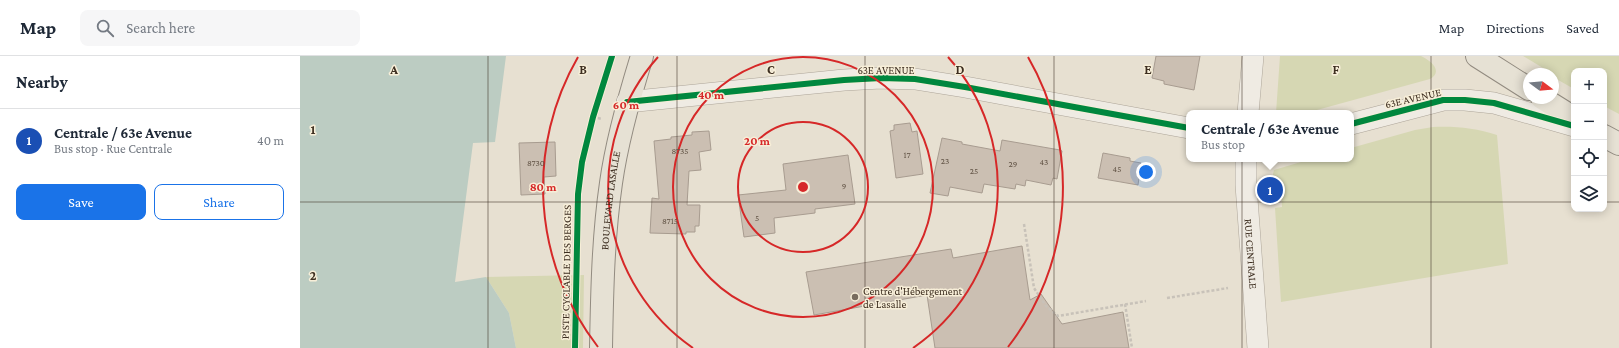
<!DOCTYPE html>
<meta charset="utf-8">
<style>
:root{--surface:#fff;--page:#f6f6f7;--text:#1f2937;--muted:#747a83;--line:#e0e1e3;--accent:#1a73e8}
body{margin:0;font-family:"Crimson Pro",serif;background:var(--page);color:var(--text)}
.controls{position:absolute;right:12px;top:12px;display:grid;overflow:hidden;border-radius:8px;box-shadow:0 2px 10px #0003}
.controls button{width:36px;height:36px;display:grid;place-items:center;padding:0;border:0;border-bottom:1px solid var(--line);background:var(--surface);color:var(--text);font:20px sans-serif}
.compass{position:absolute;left:1223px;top:12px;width:36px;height:36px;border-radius:50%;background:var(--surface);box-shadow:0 2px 10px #0003;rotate:106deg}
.you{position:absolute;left:846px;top:116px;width:14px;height:14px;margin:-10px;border:3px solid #fff;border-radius:50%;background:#1a73e8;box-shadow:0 0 0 6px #1a73e833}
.badge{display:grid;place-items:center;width:26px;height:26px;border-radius:50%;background:var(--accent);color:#fff;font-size:13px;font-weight:700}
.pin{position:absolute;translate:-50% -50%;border:2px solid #fff;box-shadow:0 1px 4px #0006}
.popup{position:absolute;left:886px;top:54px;width:168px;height:52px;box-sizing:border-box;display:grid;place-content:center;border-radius:8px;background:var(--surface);filter:drop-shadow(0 1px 3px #0005);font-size:13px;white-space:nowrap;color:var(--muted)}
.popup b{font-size:15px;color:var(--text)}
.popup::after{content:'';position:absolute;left:50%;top:100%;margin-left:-8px;border:8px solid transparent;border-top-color:var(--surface)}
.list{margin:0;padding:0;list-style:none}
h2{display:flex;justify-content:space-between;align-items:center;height:52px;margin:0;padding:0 16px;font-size:17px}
h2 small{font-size:13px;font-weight:400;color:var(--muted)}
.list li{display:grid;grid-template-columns:26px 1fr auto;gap:12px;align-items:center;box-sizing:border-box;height:64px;padding:0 16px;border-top:1px solid var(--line)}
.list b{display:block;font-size:15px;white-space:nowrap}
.list p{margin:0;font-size:13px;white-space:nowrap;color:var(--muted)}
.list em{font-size:13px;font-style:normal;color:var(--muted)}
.actions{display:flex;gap:8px;padding:12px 16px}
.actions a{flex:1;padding:9px 0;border:1px solid var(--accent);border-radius:8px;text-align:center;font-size:14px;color:var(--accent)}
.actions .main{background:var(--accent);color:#fff}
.icon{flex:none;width:22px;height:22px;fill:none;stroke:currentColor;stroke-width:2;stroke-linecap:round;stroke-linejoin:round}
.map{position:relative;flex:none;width:1319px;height:292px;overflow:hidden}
header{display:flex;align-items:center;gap:24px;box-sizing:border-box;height:56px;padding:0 20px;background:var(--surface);border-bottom:1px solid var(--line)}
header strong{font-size:19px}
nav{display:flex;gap:22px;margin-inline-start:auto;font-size:14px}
.search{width:280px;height:36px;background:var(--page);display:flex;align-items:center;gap:10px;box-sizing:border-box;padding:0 14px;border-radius:8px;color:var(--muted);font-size:15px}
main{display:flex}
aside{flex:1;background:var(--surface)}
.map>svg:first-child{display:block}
</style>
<header>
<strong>Map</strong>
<div class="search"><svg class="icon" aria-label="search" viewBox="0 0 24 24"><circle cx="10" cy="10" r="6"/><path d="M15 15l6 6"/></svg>Search here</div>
<nav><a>Map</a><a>Directions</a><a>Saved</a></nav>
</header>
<main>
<aside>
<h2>Nearby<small></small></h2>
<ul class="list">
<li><span class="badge" style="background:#1a4fb4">1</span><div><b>Centrale / 63e Avenue</b><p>Bus stop · Rue Centrale</p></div><em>40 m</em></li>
</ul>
<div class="actions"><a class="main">Save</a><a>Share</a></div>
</aside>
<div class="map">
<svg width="1319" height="292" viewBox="0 0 1319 292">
<rect width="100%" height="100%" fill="#e7e0d1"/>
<path fill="#d6d7b3" d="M 980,0 L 1121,0 C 1130,4 1144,15 1130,23 L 1006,57 L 976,57 Z
M 1223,0 L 1319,0 L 1319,58 L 1304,50 L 1304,15 L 1274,15 L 1274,33 L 1253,21 L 1253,18 Z
M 1133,71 C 1155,70 1176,72 1197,79 L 1208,208 L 981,246 L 975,152 L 982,151 L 981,138 L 975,138 L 973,118 L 974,114 L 1011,103 L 1051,103 L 1051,92 L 1115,74 Z
M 284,219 L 283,292 L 216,292 L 209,257 L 186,221 Z"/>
<path fill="#bcccc2" d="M 0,0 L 206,0 L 195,86 L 173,87 L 155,226 L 186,221 L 209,257 L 216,292 L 0,292 Z"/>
<path fill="#cbbfb2" stroke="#a89c90" d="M 856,0 L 900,0 L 894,34 L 864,28 L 864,25 L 852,22 Z
M 610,67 L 612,76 L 617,75 L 623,118 L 596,122 L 590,75 L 594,74 L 594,69 Z
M 409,75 L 411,94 L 399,96 L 401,114 L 389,115 L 387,149 L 400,149 L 399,170 L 395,170 L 395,176 L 386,176 L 386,178 L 350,177 L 352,142 L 359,143 L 354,85 L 371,83 L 371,81 L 392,79 L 392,76 Z
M 642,82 L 662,86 L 662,88 L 700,95 L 702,84 L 760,94 L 762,95 L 757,123 L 753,122 L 751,129 L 726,124 L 725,130 L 716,128 L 715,133 L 684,128 L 682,137 L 650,131 L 648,140 L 630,137 Z
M 255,86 L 256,120 L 244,121 L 245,138 L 221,139 L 219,87 Z
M 803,97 L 830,102 L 830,105 L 841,107 L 838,129 L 798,122 Z
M 548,99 L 555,148 L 515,153 L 515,157 L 474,162 L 475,177 L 444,181 L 438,139 L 486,134 L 483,108 Z
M 722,190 L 730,244 L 741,238 L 762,268 L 823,256 L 829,292 L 635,292 L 627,239 L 514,259 L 506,216 L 651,193 L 653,202 Z"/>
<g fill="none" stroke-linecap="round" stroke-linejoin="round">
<defs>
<g id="minor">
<path d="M 327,46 L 544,24 L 581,22 L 615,23 L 665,31 L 889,72"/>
<path d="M 948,57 L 953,0"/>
<path d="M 1051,68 L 1143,44 L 1165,44 L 1194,47 L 1274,70"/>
<path id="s1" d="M 946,103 L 946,129 L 958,292"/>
</g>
<g id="major">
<path d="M 1177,0 L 1229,33"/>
<path d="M 1242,42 L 1274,62"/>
<path d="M 1304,80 L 1319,88"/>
<path id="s2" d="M 301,292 C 302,237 303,182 311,127 C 317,84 329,42 342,0"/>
</g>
</defs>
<use href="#minor" stroke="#ada599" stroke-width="22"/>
<use href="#major" stroke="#928b80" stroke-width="24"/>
<path stroke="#c8c2b9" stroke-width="2.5" stroke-dasharray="3 2" stroke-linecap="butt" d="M 293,61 L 302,63
M 724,168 L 734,232 L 746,250 L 758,260 L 846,245
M 867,242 L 928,232
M 825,248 L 832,292"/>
<use href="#minor" stroke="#efebe3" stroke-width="21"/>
<use href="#major" stroke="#e6e1d4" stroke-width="22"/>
<defs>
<path id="cycleway" d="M 327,46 L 544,24 L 581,22 L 615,23 L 665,31 L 889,72
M 1051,68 L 1143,44 L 1165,44 L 1194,47 L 1274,70
M 275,292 L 278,138 L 282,106 L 293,61 L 312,0"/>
</defs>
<use href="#cycleway" stroke="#f7eed8" stroke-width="8"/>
<use href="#cycleway" stroke="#00873e" stroke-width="6"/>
</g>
<path fill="none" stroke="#3d2e20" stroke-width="1" stroke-opacity="0.55" d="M 188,0 L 188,292M 377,0 L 377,292M 565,0 L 565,292M 754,0 L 754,292M 942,0 L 942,292M 1131,0 L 1131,292M 0,146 L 1274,146M 1304,146 L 1319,146"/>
<g fill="none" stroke="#d62828" stroke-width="2">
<circle cx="503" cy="131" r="65"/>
<circle cx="503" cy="131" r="130"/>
<path d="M393 292A195 195 0 0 1 358 1M648 1A195 195 0 0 1 613 292"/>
<path d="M298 291A260 260 0 0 1 278 1M728 1A260 260 0 0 1 708 291"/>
</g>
<circle fill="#786c5e" stroke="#f7eed8" stroke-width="1.5" cx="555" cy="241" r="4"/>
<g text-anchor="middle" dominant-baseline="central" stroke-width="3" stroke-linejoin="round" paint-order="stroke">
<g font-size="9" fill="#605244">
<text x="380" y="95">8735</text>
<text x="607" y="99">17</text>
<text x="645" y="105">23</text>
<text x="744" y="106">43</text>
<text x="236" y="107">8730</text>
<text x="713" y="108">29</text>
<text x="817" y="113">45</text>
<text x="674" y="115">25</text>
<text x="544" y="130">9</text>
<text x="457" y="162">5</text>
<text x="370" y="165">8715</text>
</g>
<g font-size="11" fill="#3d2e20" stroke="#f7eed8">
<text x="586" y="14">63E AVENUE</text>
<text transform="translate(1113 42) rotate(-13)">63E AVENUE</text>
<text stroke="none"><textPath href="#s2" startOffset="148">BOULEVARD LASALLE</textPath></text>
<text stroke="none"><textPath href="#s1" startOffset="95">RUE CENTRALE</textPath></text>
<text transform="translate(266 216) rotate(-89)">PISTE CYCLABLE DES BERGES</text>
</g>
<g font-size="11" fill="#3d2e20" stroke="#f7eed8" text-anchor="start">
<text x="563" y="235">Centre d'Hébergement<tspan x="563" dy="13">de Lasalle</tspan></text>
</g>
</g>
<g font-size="13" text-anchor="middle" font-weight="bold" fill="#3d2e20" stroke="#f7eed8" stroke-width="3" stroke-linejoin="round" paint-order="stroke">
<text x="94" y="18">A</text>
<text x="283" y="18">B</text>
<text x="471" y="18">C</text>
<text x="660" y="18">D</text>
<text x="848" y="18">E</text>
<text x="1036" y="18">F</text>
<text x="13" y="78">1</text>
<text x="13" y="224">2</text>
</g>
<circle cx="503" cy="131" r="6" fill="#d62828" stroke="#f7eed8" stroke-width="2"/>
<g font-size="12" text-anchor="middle" font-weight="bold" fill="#d62828" stroke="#f7eed8" stroke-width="3" stroke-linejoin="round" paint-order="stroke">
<text x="411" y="43">40 m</text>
<text x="326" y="53">60 m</text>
<text x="457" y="89">20 m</text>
<text x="243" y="135">80 m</text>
</g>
</svg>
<div class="controls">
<button>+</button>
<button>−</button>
<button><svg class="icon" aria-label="locate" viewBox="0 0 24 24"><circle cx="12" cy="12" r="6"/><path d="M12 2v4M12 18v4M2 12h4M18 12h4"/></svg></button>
<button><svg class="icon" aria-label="layers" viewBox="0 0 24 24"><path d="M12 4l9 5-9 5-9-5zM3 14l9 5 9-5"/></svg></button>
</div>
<svg class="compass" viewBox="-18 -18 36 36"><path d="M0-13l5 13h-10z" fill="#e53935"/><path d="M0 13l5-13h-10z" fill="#747a83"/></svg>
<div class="you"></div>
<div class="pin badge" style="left:970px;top:134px;background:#1a4fb4">1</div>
<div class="popup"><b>Centrale / 63e Avenue</b>Bus stop</div>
</div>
</main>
